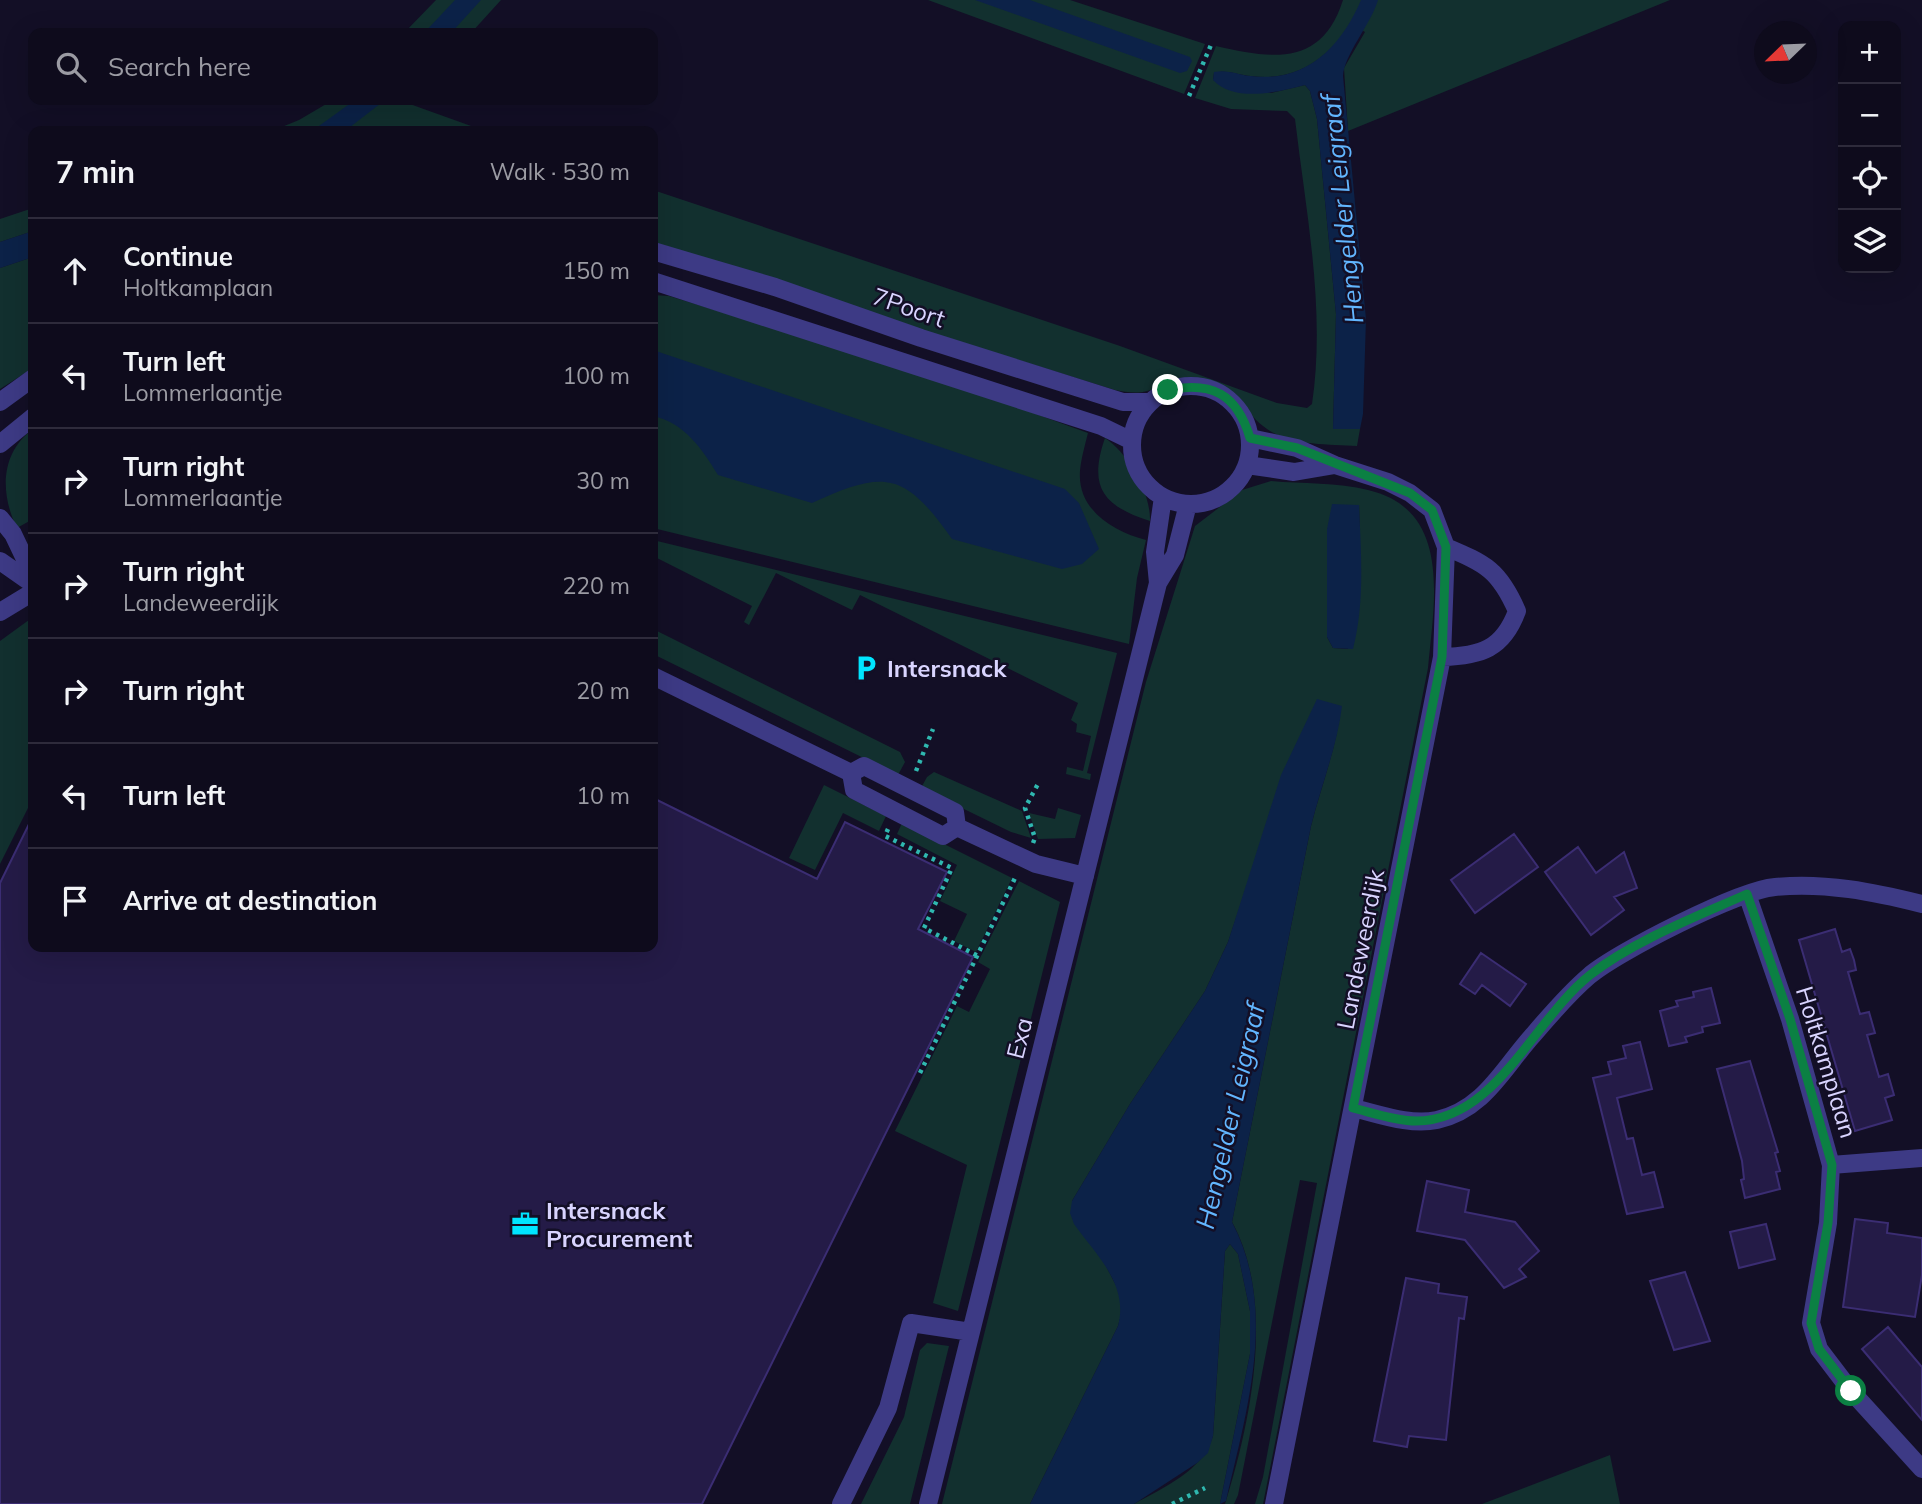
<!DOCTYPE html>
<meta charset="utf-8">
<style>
:root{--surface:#0e0b1c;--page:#171425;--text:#f1f3f6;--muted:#9b9ba3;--line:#2e2b3b}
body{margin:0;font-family:Mulish,sans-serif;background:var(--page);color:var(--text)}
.controls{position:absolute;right:21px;top:21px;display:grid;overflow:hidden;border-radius:14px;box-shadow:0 7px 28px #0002}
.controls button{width:63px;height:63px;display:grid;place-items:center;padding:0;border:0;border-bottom:2px solid var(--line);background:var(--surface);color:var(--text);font:35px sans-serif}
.compass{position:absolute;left:1754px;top:21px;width:63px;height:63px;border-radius:50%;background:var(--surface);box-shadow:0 7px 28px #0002;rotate:247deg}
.stop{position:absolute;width:21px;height:21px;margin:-16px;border:5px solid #0b8043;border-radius:50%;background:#fff}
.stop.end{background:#0b8043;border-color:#fff;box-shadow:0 2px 7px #0008}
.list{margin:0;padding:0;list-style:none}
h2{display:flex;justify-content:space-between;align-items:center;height:91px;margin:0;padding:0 28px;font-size:30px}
h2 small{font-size:23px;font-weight:400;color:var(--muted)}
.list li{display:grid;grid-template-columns:46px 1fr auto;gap:21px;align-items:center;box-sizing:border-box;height:105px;padding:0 28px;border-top:2px solid var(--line)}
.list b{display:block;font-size:26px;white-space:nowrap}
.list p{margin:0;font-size:23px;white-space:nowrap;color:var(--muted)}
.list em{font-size:23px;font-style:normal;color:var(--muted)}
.icon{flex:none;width:38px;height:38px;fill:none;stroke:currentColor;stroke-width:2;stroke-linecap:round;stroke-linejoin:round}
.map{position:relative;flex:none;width:1922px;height:1504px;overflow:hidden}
.search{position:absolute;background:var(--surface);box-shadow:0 7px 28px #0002;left:28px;top:28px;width:630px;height:77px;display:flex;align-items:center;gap:18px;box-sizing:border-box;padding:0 24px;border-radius:14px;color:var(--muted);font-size:26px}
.panel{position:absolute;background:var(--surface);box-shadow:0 7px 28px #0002;left:28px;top:126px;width:630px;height:826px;border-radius:14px}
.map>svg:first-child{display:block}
</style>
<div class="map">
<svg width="1922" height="1504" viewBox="0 0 1922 1504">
<rect width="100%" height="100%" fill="#130f26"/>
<path fill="#12302f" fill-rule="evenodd" d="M 436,0 L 501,0 L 471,33 L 404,33 Z
M 928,0 L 1070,0 L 1205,44 L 1184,94 Z
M 1343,0 L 1670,0 L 1348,131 L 1344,68 L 1365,32 L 1351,24 C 1327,59 1296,82 1251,76 C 1238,75 1228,69 1214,73 L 1213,80 L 1271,93 L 1305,85 L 1310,91 L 1317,119 L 1336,314 L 1333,429 L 1360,429 L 1357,446 C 1327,444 1287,446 1263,426 C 1243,410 1235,389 1210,381 C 1185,373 1170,387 1147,391 C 1136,394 1126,392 1115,390 L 653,247 L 653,190 L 1120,346 L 1277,403 L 1307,408 L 1312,404 C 1326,310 1306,213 1295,119 L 1287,111 L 1231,109 L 1195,98 L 1216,46 C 1272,59 1322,67 1343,0 Z
M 333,100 L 409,100 L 407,103 L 485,131 L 272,131 L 299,120 Z
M 33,208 L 33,231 L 0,242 L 0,219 Z
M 33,257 L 33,368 L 0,389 L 0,268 Z
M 653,295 L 669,296 L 940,379 L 1088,433 C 1085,445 1081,459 1080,471 C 1077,510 1114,532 1146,540 L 1137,578 L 1129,644 L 653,528 Z
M 33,429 L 33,519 L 17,528 C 0,494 0,453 33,429 Z
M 1105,438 C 1128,453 1151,493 1150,521 C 1103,506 1088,487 1105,438 Z
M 1271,481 C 1302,484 1338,482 1368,490 C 1453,510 1434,602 1428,668 L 1263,1504 L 1255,1504 L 1263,1477 L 1317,1183 L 1300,1180 L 1238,1495 L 1234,1504 L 1225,1504 C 1251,1421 1276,1302 1232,1222 L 1311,826 C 1321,786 1337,747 1341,706 L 1249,879 L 1228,942 L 1205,991 L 1130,1104 L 1072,1201 L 1119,1291 L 1123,1308 L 1118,1326 L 1030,1504 L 942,1504 L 1146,682 L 1195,526 L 1242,490 ZM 1359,505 L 1361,583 L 1348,649 L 1333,648 L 1327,637 L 1327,529 Z
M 653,540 L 1117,653 L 1087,773 L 1091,774 L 1090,780 L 1066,774 L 1067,767 L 1083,771 L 1091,736 L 1076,732 L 1077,724 L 1071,720 L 1078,703 L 860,595 L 852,610 L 776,573 L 749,625 L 744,622 L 752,606 L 653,556 Z
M 33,617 L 33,798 L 0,864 L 0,641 Z
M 653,629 L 900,752 L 905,762 L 898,775 L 653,654 Z
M 934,772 L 1022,811 L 1031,838 L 1011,832 L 921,788 L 927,777 Z
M 824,785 L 886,816 L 879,831 L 843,813 L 815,870 L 789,858 Z
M 1058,808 L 1081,815 L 1075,838 L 1038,839 L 1029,813 L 1055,819 Z
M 902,823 L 1012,878 L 976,952 L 954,941 L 967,914 L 940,901 L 957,865 L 897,834 Z
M 1019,881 L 1060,902 L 958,1311 L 933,1303 L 967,1165 L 895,1131 L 957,1006 L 969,1012 L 990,969 L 978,962 Z
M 1230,1244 L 1238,1254 L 1250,1311 L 1250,1354 L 1220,1504 L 1134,1504 C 1164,1487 1203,1471 1213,1436 L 1225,1251 Z
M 927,1343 L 949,1346 L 910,1504 L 861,1504 L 904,1417 L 920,1350 Z
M 1610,1455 L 1620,1504 L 1482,1504 Z"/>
<path fill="#0c2248" d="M 455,0 L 481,0 L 451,33 L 424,33 Z
M 975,0 L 1030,0 L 1190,57 L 1192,61 L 1187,71 L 1180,73 Z
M 1361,0 L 1378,0 C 1371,24 1344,55 1343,76 L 1366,319 L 1363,414 L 1360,429 L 1333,429 L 1336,314 L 1317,119 L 1310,91 L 1305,85 C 1279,92 1234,103 1213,80 L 1214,72 C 1228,69 1238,75 1251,76 C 1306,83 1341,47 1361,0 Z
M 355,100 L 385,100 L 345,131 L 312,131 Z
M 33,231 L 33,257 L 0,268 L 0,242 Z
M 653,350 L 1065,489 L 1079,503 L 1099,549 L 1082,564 L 1062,569 L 952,539 C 905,472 885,469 812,503 L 718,475 C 702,449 685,423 653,416 Z
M 1332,504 L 1359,505 C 1361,553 1365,602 1353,649 L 1333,648 L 1327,637 L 1327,529 Z
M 1317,699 L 1342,706 C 1337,747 1321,786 1311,826 L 1232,1222 C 1278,1310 1247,1409 1226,1501 L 1220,1504 L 1250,1354 L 1250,1311 L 1238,1254 L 1230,1244 L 1225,1251 L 1213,1436 L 1208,1453 L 1197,1463 L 1134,1504 L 1030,1504 L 1118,1326 C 1129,1285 1097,1256 1074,1224 L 1070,1213 L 1072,1201 L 1130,1104 L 1205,991 L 1228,942 L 1281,775 Z"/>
<path fill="#241b47" stroke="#3b2d73" stroke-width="2" d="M 653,798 L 817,879 L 845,822 L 947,872 L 918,929 L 973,957 L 702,1504 L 0,1504 L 0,883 L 33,816 L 33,947 L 653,947 Z
M 1514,834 L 1538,867 L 1475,913 L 1451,880 Z
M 1578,847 L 1596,873 L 1624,852 L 1637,888 L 1614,897 L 1624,910 L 1591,935 L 1545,872 Z
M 1835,929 L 1842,952 L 1850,949 L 1854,960 L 1856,970 L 1848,972 L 1860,1014 L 1869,1012 L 1875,1033 L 1867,1035 L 1879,1077 L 1888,1074 L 1894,1095 L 1885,1098 L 1892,1120 L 1855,1131 L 1799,940 Z
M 1481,953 L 1526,984 L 1510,1006 L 1482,985 L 1475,994 L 1460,984 Z
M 1711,988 L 1720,1023 L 1702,1027 L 1703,1032 L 1685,1037 L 1687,1042 L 1669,1046 L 1660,1011 L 1678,1006 L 1676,1001 L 1694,997 L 1693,992 Z
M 1640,1042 L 1652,1089 L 1617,1098 L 1627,1139 L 1633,1138 L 1642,1175 L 1654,1172 L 1663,1207 L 1627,1214 L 1593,1078 L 1611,1074 L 1608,1062 L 1626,1058 L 1623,1046 Z
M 1750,1061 L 1778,1152 L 1775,1153 L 1780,1171 L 1776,1172 L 1780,1189 L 1745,1198 L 1741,1180 L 1744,1179 L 1742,1161 L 1717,1069 Z
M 1427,1181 L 1469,1190 L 1465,1212 L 1515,1222 L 1539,1251 L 1519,1269 L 1526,1277 L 1504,1288 L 1465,1240 L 1417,1231 Z
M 1855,1219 L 1888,1223 L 1887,1233 L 1922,1238 L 1922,1275 L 1915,1317 L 1843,1307 Z
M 1766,1224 L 1775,1259 L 1739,1268 L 1730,1232 Z
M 1685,1272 L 1710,1341 L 1674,1350 L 1650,1281 Z
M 1406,1278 L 1439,1284 L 1438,1293 L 1467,1297 L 1464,1319 L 1459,1318 L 1446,1440 L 1409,1436 L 1407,1447 L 1374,1441 Z
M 1888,1327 L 1922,1367 L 1922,1420 L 1862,1349 Z"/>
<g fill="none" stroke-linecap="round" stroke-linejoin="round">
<path stroke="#2fb8b0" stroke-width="4.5" stroke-dasharray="3.5 5" stroke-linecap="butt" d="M 1189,96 L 1211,45
M 916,771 L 933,729
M 888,829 L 885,836 L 952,868 L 924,928 L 978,956
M 1033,843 L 1035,838 L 1025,808 L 1039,782
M 920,1073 L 1016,876
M 1172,1504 L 1205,1488"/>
<path stroke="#3d3a85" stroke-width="18" d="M 653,251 L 775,287 L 921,338 L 1123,402 L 1150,402
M 653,281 L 1101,426 L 1132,441
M1132 445a59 59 0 1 1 118 0a59 59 0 1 1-118 0Z
M 0,402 L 33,378
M 1250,438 L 1297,448 L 1335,465 L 1388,482 L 1410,493 L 1432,510 L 1446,547 L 1442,657 L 1274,1504
M 0,444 L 33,417
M 1247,465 L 1294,472 L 1335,465
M 0,518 L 13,534 L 33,576
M 0,561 L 33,584
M 1158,583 L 1155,552 L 1163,497
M 0,612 L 33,592
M 1442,657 C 1481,656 1503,649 1517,611 C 1499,570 1486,564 1446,547
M 653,676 L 851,773
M 851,773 L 854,790 L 943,836 L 957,827
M 851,773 L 864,766 L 955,812 L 957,827
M 957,827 L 1036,864 L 1085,876
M 1747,894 L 1790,1019 L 1831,1165 L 1828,1223 L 1811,1323 L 1819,1349 L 1851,1391 L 1922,1469
M 1353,1108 C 1379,1114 1410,1126 1437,1120 C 1485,1109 1503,1068 1534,1034 C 1551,1014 1569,993 1589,976 C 1617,952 1739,890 1775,887 C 1825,882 1874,892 1922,904
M 1831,1165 L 1922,1158
M 841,1504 L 888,1408 L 911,1323 L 971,1332
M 928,1504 L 1158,583 L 1175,555 L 1188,504"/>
</g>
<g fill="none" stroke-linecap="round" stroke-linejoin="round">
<path stroke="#0b8043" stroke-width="9" d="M 1168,390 C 1212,381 1237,394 1250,438 L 1297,448 L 1410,493 L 1432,510 L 1446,547 L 1442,657 L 1353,1108 C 1373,1113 1396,1121 1416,1121 C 1496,1121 1533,1020 1590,975 C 1633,941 1698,916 1747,894 L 1790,1019 L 1832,1165 L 1828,1223 L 1811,1323 L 1819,1349 L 1851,1391"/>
</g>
<defs>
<symbol id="parking-bare" viewBox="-9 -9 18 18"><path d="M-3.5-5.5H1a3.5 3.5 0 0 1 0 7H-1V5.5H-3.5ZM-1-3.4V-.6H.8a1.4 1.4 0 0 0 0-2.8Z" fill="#00e5ff" stroke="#130f26" stroke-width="2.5" paint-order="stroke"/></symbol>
<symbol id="office-bare" viewBox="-9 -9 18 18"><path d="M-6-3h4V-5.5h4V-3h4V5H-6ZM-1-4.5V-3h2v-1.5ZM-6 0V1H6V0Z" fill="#00e5ff" stroke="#130f26" stroke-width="2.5" paint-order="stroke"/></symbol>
</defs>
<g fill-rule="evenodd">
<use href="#parking-bare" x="847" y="649" width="38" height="38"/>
<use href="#office-bare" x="506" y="1205" width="38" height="38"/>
</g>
<g text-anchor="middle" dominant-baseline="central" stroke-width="5" stroke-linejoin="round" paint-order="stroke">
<g font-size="24" fill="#d9d4ff" stroke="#130f26">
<text transform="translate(909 307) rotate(19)">7Poort</text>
<text transform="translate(1360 949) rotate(-79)">Landeweerdijk</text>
<text transform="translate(1019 1038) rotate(-76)">Exa</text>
<text transform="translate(1827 1062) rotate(73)">Holtkamplaan</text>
</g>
<g font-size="24" font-weight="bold" fill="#d9d4ff" stroke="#130f26" text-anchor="start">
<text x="887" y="668">Intersnack</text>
<text x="546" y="1210">Intersnack<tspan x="546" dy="28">Procurement</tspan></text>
</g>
<g font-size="26" font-style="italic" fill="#62b6ff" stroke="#130f26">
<text transform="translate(1342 209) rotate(-96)">Hengelder Leigraaf</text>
<text transform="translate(1230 1116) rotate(-77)">Hengelder Leigraaf</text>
</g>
</g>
</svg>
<div class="controls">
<button>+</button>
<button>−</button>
<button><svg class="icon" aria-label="locate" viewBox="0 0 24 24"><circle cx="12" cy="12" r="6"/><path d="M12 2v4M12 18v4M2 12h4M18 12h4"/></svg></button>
<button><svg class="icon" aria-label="layers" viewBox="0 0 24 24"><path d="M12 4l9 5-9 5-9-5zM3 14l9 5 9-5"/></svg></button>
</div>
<svg class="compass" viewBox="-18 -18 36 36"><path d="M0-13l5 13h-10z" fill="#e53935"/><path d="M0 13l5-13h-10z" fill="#9b9ba3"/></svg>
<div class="stop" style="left:1851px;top:1391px"></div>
<div class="stop end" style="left:1168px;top:390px"></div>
<div class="search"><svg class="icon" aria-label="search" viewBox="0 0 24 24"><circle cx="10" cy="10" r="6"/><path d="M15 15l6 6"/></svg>Search here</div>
<section class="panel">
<h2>7 min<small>Walk · 530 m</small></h2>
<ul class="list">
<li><svg class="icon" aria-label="ahead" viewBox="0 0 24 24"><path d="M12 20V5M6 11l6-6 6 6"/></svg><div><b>Continue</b><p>Holtkamplaan</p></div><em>150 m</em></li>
<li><svg class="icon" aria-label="left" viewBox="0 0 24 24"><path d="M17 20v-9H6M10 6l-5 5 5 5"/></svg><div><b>Turn left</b><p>Lommerlaantje</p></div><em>100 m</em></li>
<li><svg class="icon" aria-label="right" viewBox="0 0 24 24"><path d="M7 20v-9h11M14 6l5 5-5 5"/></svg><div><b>Turn right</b><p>Lommerlaantje</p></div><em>30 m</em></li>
<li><svg class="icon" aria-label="right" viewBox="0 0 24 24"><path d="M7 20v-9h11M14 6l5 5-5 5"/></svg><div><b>Turn right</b><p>Landeweerdijk</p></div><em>220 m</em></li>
<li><svg class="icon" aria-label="right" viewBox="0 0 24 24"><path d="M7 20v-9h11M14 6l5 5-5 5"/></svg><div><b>Turn right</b></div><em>20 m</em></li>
<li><svg class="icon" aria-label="left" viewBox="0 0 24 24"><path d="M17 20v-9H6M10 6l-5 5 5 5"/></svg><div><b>Turn left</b></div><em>10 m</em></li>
<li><svg class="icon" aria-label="arrive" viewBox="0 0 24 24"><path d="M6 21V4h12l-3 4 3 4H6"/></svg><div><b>Arrive at destination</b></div></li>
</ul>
</section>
</div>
